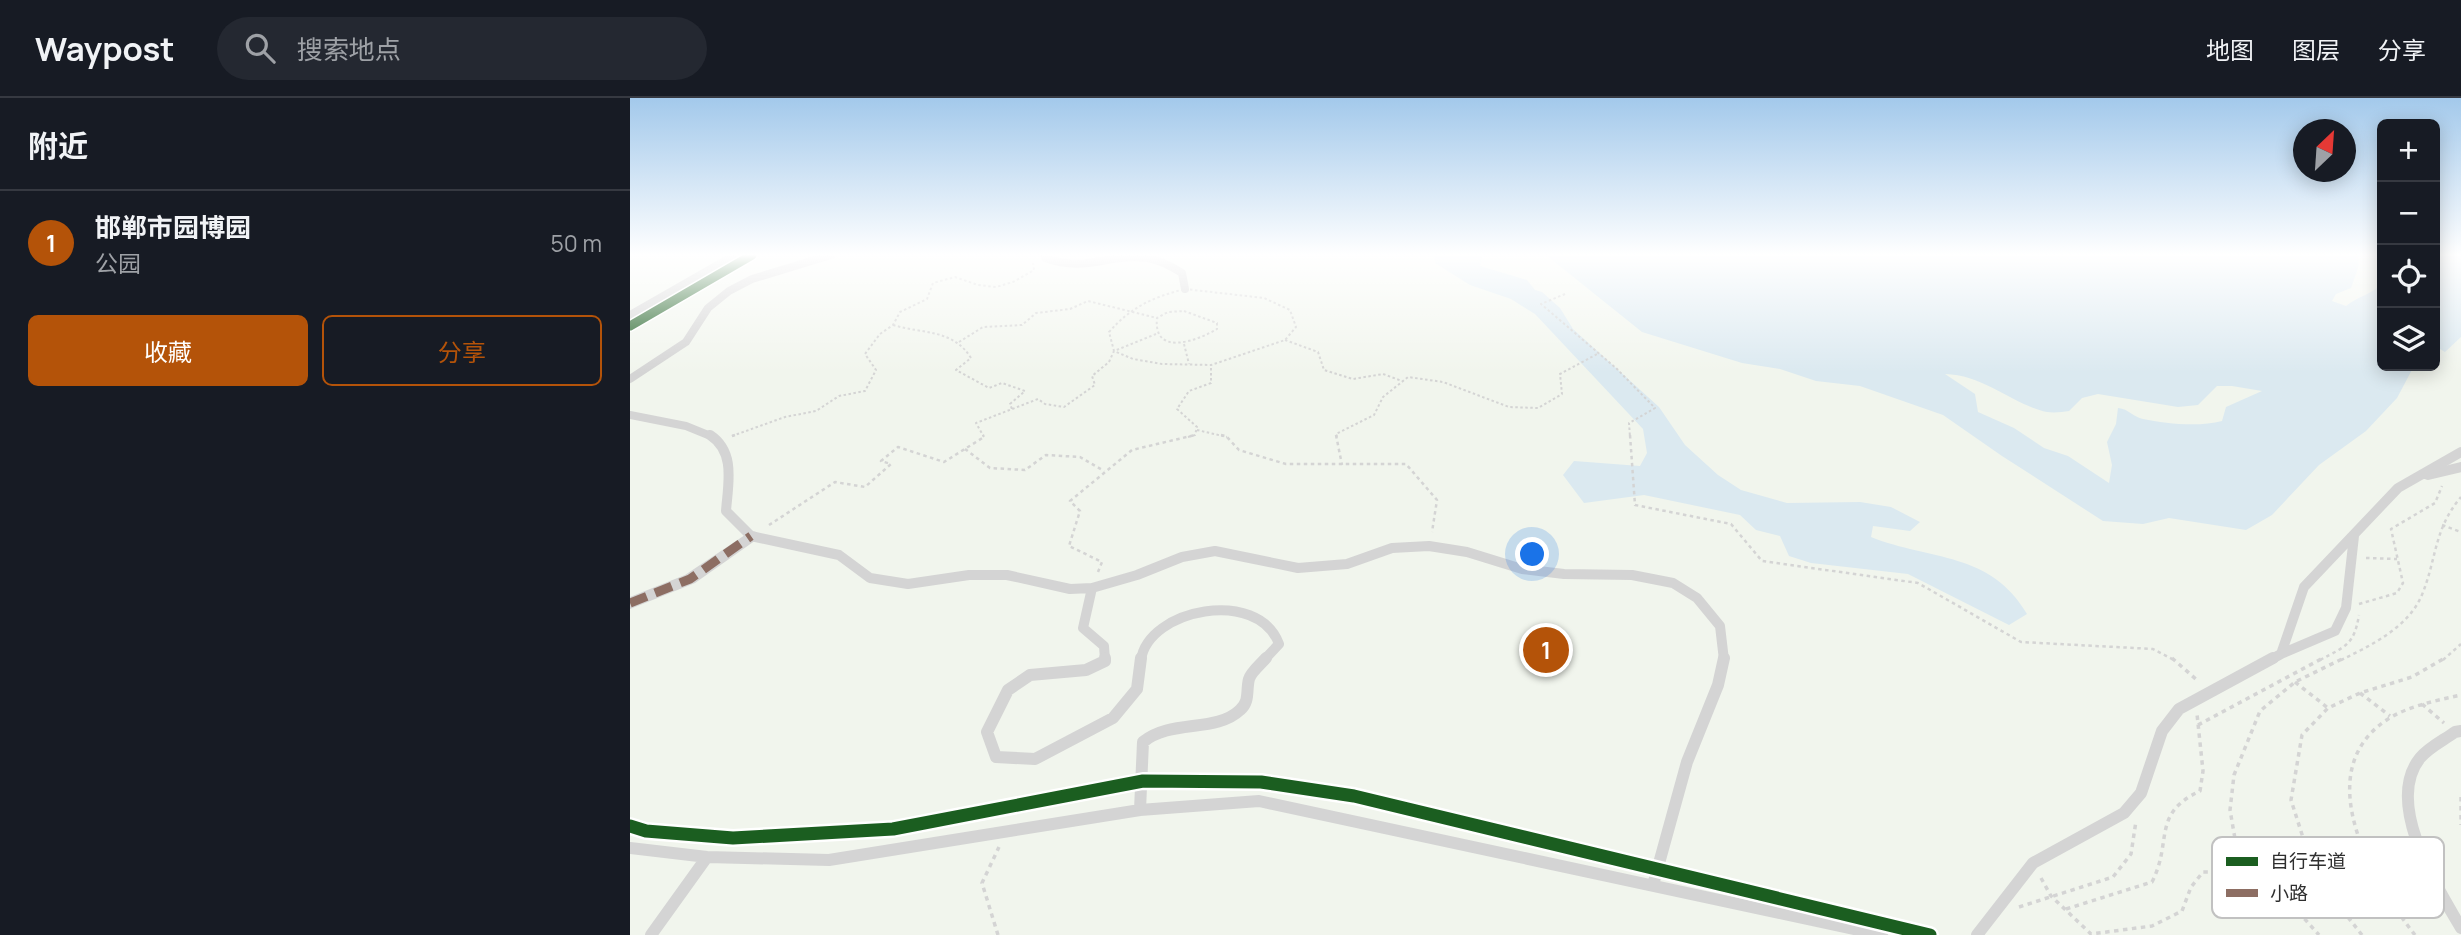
<!DOCTYPE html>
<html lang="zh">
<meta charset="utf-8">
<style>
:root{--surface:#171b24;--page:#242831;--text:#f1f3f6;--muted:#9ea1a6;--line:#363941;--accent:#b45309}
body{margin:0;font-family:Manrope,"Noto Sans SC",sans-serif;background:var(--page);color:var(--text)}
.controls{position:absolute;right:21px;top:21px;display:grid;overflow:hidden;border-radius:10px;box-shadow:0 4px 18px #0003}
.controls button{width:63px;height:63px;display:grid;place-items:center;padding:0;border:0;border-bottom:2px solid var(--line);background:var(--surface);color:var(--text);font:35px sans-serif}
.compass{position:absolute;left:1663px;top:21px;width:63px;height:63px;border-radius:50%;background:var(--surface);box-shadow:0 4px 18px #0003;rotate:25deg}
.you{position:absolute;left:903px;top:457px;width:24px;height:24px;margin:-18px;border:5px solid #fff;border-radius:50%;background:#1a73e8;box-shadow:0 0 0 10px #1a73e833}
.badge{display:grid;place-items:center;width:46px;height:46px;border-radius:50%;background:var(--accent);color:#fff;font-size:23px;font-weight:700}
.pin{position:absolute;translate:-50% -50%;border:4px solid #fff;box-shadow:0 2px 7px #0006}
.list{margin:0;padding:0;list-style:none}
h2{display:flex;justify-content:space-between;align-items:center;height:91px;margin:0;padding:0 28px;font-size:30px}
h2 small{font-size:23px;font-weight:400;color:var(--muted)}
.list li{display:grid;grid-template-columns:46px 1fr auto;gap:21px;align-items:center;box-sizing:border-box;height:105px;padding:0 28px;border-top:2px solid var(--line)}
.list b{display:block;font-size:26px;white-space:nowrap}
.list p{margin:0;font-size:23px;white-space:nowrap;color:var(--muted)}
.list em{font-size:23px;font-style:normal;color:var(--muted)}
.actions{display:flex;gap:14px;padding:21px 28px}
.actions a{flex:1;padding:16px 0;border:2px solid var(--accent);border-radius:10px;text-align:center;font-size:24px;color:var(--accent)}
.actions .main{background:var(--accent);color:#fff}
.icon{flex:none;width:38px;height:38px;fill:none;stroke:currentColor;stroke-width:2;stroke-linecap:round;stroke-linejoin:round}
.map{position:relative;flex:none;width:1831px;height:837px;overflow:hidden}
header{display:flex;align-items:center;gap:42px;box-sizing:border-box;height:98px;padding:0 35px;background:var(--surface);border-bottom:2px solid var(--line)}
header strong{font-size:33px}
nav{display:flex;gap:38px;margin-inline-start:auto;font-size:24px}
.search{width:490px;height:63px;background:var(--page);display:flex;align-items:center;gap:18px;box-sizing:border-box;padding:0 24px;border-radius:38px;color:var(--muted);font-size:26px}
main{display:flex}
aside{flex:1;background:var(--surface)}
.map>svg:first-child{display:block}
</style>
<header>
<strong>Waypost</strong>
<div class="search"><svg class="icon" aria-label="search" viewBox="0 0 24 24"><circle cx="10" cy="10" r="6"/><path d="M15 15l6 6"/></svg>搜索地点</div>
<nav><a>地图</a><a>图层</a><a>分享</a></nav>
</header>
<main>
<aside>
<h2>附近<small></small></h2>
<ul class="list">
<li><span class="badge">1</span><div><b>邯郸市园博园</b><p>公园</p></div><em>50 m</em></li>
</ul>
<div class="actions"><a class="main">收藏</a><a>分享</a></div>
</aside>
<div class="map">
<svg width="1831" height="837" viewBox="0 0 1831 837">
<rect width="100%" height="100%" fill="#fff"/>
<path fill="#f1f5ed" d="M 0,157 L 1752,157 L 1752,268 L 1805,268 L 1805,157 L 1831,157 L 1831,837 L 0,837 Z"/>
<path fill="#dbe9f0" fill-rule="evenodd" d="M 804,157 L 852,157 L 850,168 L 897,182 L 905,192 L 912,194 L 930,210 L 943,231 L 1029,309 L 1055,347 L 1088,377 L 1111,392 L 1157,405 L 1230,404 L 1261,409 L 1290,424 L 1280,433 L 1243,428 L 1241,439 C 1301,463 1360,453 1397,516 L 1379,527 L 1278,476 L 1181,465 L 1159,458 L 1150,438 L 1126,432 L 1110,417 L 1014,397 L 954,405 L 933,377 L 944,363 L 1010,368 L 1017,355 L 1013,331 L 905,216 L 881,201 L 840,187 L 805,165 Z
M 916,157 L 1729,157 L 1728,170 L 1721,190 L 1706,196 L 1702,203 L 1716,208 C 1728,198 1741,197 1751,186 L 1747,175 L 1752,171 L 1752,268 L 1784,268 L 1767,300 L 1736,333 L 1689,367 L 1642,417 L 1616,432 L 1539,420 L 1513,426 L 1473,423 L 1372,358 L 1313,317 L 1230,288 L 1186,283 L 1150,271 L 1112,265 L 1012,234 ZM 1315,276 C 1355,277 1383,307 1417,314 C 1424,315 1433,314 1439,313 L 1452,300 L 1468,296 L 1548,309 L 1568,307 L 1587,288 L 1602,288 L 1632,293 L 1596,309 L 1592,323 C 1570,329 1536,326 1513,321 C 1503,319 1499,311 1488,310 L 1486,326 L 1477,344 L 1482,367 L 1479,385 L 1438,358 L 1414,350 L 1384,330 L 1348,314 L 1345,296 Z
M 1805,157 L 1831,157 L 1831,239 L 1815,254 L 1805,248 Z"/>
<g fill="none" stroke-linecap="round" stroke-linejoin="round">
<path stroke="#d4d4d4" stroke-width="2" stroke-dasharray="2.5 2.5" stroke-linecap="butt" d="M 555,191 L 634,200 L 660,212 L 666,229 L 655,242 L 581,267 L 532,266 L 503,261 L 484,253 L 479,234 C 501,209 523,199 555,191 Z
M 935,196 L 911,206 L 987,271 L 1025,310 L 999,325 L 1000,339
M 554,213 L 587,225 L 587,231 C 567,243 523,259 527,220 L 538,214 Z
M 263,227 C 293,236 323,231 341,260 L 326,272 L 359,290 L 372,285 L 395,293 L 380,306 L 382,311
M 655,242 L 688,254 L 694,272 L 723,281 L 753,276 L 772,283
M 329,244 L 353,229 L 392,227 L 406,215 L 440,211 L 458,203 L 527,220
M 554,246 L 559,266
M 567,332 L 597,339
M 102,338 L 155,319 L 186,313 L 209,298 L 235,293 L 246,272 L 235,256 L 250,236 L 263,227 L 270,214 L 297,201 L 303,185 L 325,179 L 348,187 L 366,189 L 383,184 L 404,172 L 403,165
M 354,339 L 346,325 L 408,301 L 415,306 L 434,309 L 465,287 L 462,278 L 479,264 L 484,253 L 526,236
M 558,339 L 565,337 L 567,329 L 547,311 L 559,293 L 581,285 L 581,269
M 707,339 L 706,336 L 744,317 L 753,299 L 778,279 L 813,284 L 879,309 L 908,310 L 932,296 L 930,276 L 969,255"/>
<path stroke="#d4d4d4" stroke-width="2.5" stroke-dasharray="3.5 3.5" stroke-linecap="butt" d="M 591,337 L 596,338 L 609,352 L 656,366 L 776,366 L 807,402 L 802,434
M 706,337 L 712,367
M 1000,337 L 1005,407 L 1101,426 L 1132,463 L 1288,485 L 1391,544 L 1523,551 L 1544,562
M 102,338 L 105,337
M 335,351 L 360,370 L 395,372 L 416,357 L 450,359 L 474,373
M 139,427 L 205,384 L 235,389 L 261,366 L 251,363 L 268,349 L 314,364 L 354,339 L 353,337
M 1812,427 L 1831,434
M 1736,460 L 1767,461
M 468,474 L 472,464 L 439,448 L 450,413 L 440,403 L 502,352 L 565,337
M 1729,506 L 1767,495 L 1773,485 L 1761,431 L 1805,405 L 1812,388
M 1690,562 C 1716,548 1724,547 1729,517
M 1711,562 C 1740,548 1777,530 1791,499 C 1807,462 1803,432 1831,399
M 1813,562 L 1831,546"/>
<path stroke="#d4d4d4" stroke-width="3.5" stroke-dasharray="4.5 4.5" stroke-linecap="butt" d="M 1542,560 L 1568,583
M 1665,584 L 1698,610
M 1730,595 L 1760,618
M 1792,606 L 1814,625
M 1568,627 L 1693,560
M 1831,699 L 1831,727
M 1611,775 L 1600,712 L 1604,677 L 1630,613 L 1665,584 L 1714,560
M 1411,780 L 1421,798 L 1461,836 L 1522,828 L 1552,813 L 1561,789 L 1573,774 L 1607,774 L 1634,785 L 1664,809 L 1689,837
M 1389,809 L 1483,779 L 1501,756 L 1506,723
M 1436,811 L 1522,784 C 1543,743 1521,716 1570,693 L 1573,673 L 1567,616
M 368,837 L 352,785 L 369,749
M 1732,837 L 1710,809 L 1677,752 L 1661,702 L 1672,637 L 1698,610 L 1730,595 L 1782,579 L 1815,560
M 1785,837 C 1743,784 1679,676 1755,623 C 1777,608 1805,603 1831,597"/>
<path stroke="#d4d4d4" stroke-width="8" d="M 415,157 L 415,160 C 456,175 479,155 517,160 C 530,162 541,168 552,175 L 555,191
M 0,217 L 105,157
M 0,281 L 56,244 L 78,210 L 99,193 L 122,181 L 201,157
M 0,317 L 56,328 L 83,339"/>
<path stroke="#d4d4d4" stroke-width="10" d="M 80,337 C 106,354 98,386 96,413 L 121,438 L 209,457 L 240,480 L 278,486 L 339,477 L 377,477 L 440,491 L 462,490 L 507,477 L 552,459 L 585,453 L 668,470 L 717,466 L 762,450 L 799,448 L 837,454 L 892,471 L 934,476 L 1002,477 L 1043,485 L 1067,500 L 1090,528 L 1094,562
M 1798,377 L 1831,369
M 462,490 L 453,530 L 474,548 L 475,562
M 1651,556 L 1705,533 L 1716,510 L 1724,438
M 511,562 C 518,511 628,489 649,546 L 634,562
M 1640,562 L 1651,556 L 1674,489 L 1768,390 L 1831,354"/>
<path stroke="#d4d4d4" stroke-width="12" d="M 475,560 L 475,563 L 456,572 L 400,577 L 378,592 L 357,634 L 366,659 L 405,661 L 483,620 L 507,591 L 511,560
M 1831,633 L 1825,634 C 1814,642 1799,649 1790,660 C 1754,705 1807,789 1831,830
M 510,712 L 513,644 C 541,621 586,635 610,612 C 620,604 616,592 619,581 C 621,574 631,566 636,560
M 0,750 L 77,759 L 199,762 L 510,712 L 629,703 L 1252,837
M 1023,787 L 1057,664 L 1088,587 L 1094,560
M 21,837 L 77,759
M 1347,837 L 1403,765 L 1494,715 L 1511,695 L 1532,633 L 1549,611 L 1643,560"/>
<path fill="#d4d4d4" fill-rule="evenodd" d="M 121,433 L 126,434 L 128,438 L 126,442 L 65,485 L 0,511 L 0,499 L 55,477 Z"/>
<path stroke="#8d6e63" stroke-width="9" stroke-dasharray="18 9" stroke-linecap="butt" d="M 0,505 L 60,481 L 121,438"/>
<defs>
<path id="cycleway-far1" d="M 0,228 L 122,157"/>
<path id="cycleway" d="M 0,728 L 16,733 L 103,740 L 263,731 L 513,683 L 631,684 L 724,698 L 1300,837"/>
</defs>
<use href="#cycleway-far1" stroke="#fff" stroke-width="12"/>
<use href="#cycleway" stroke="#fff" stroke-width="18"/>
<use href="#cycleway-far1" stroke="#1b5e20" stroke-width="9"/>
<use href="#cycleway" stroke="#1b5e20" stroke-width="13"/>
</g>
<linearGradient id="sky" x2="0" y2="1"><stop stop-color="#a3c9eb"/><stop offset="0.57" stop-color="#fff"/><stop offset="1" stop-color="#fff" stop-opacity="0"/></linearGradient>
<rect width="1831" height="275" fill="url(#sky)"/>
<rect x="1582" y="739" width="232" height="81" rx="10" fill="#fff" stroke="#c1c1c1" stroke-width="2"/>
<rect x="1596" y="759" width="32" height="9" fill="#1b5e20"/>
<rect x="1596" y="791" width="32" height="8" fill="#8d6e63"/>
<g font-size="19" fill="#2f2f2f">
<text x="1640" y="770">自行车道</text>
<text x="1640" y="802">小路</text>
</g>
</svg>
<div class="controls">
<button>+</button>
<button>−</button>
<button><svg class="icon" aria-label="locate" viewBox="0 0 24 24"><circle cx="12" cy="12" r="6"/><path d="M12 2v4M12 18v4M2 12h4M18 12h4"/></svg></button>
<button><svg class="icon" aria-label="layers" viewBox="0 0 24 24"><path d="M12 4l9 5-9 5-9-5zM3 14l9 5 9-5"/></svg></button>
</div>
<svg class="compass" viewBox="-18 -18 36 36"><path d="M0-13l5 13h-10z" fill="#e53935"/><path d="M0 13l5-13h-10z" fill="#9ea1a6"/></svg>
<div class="you"></div>
<div class="pin badge" style="left:916px;top:552px">1</div>
</div>
</main>
